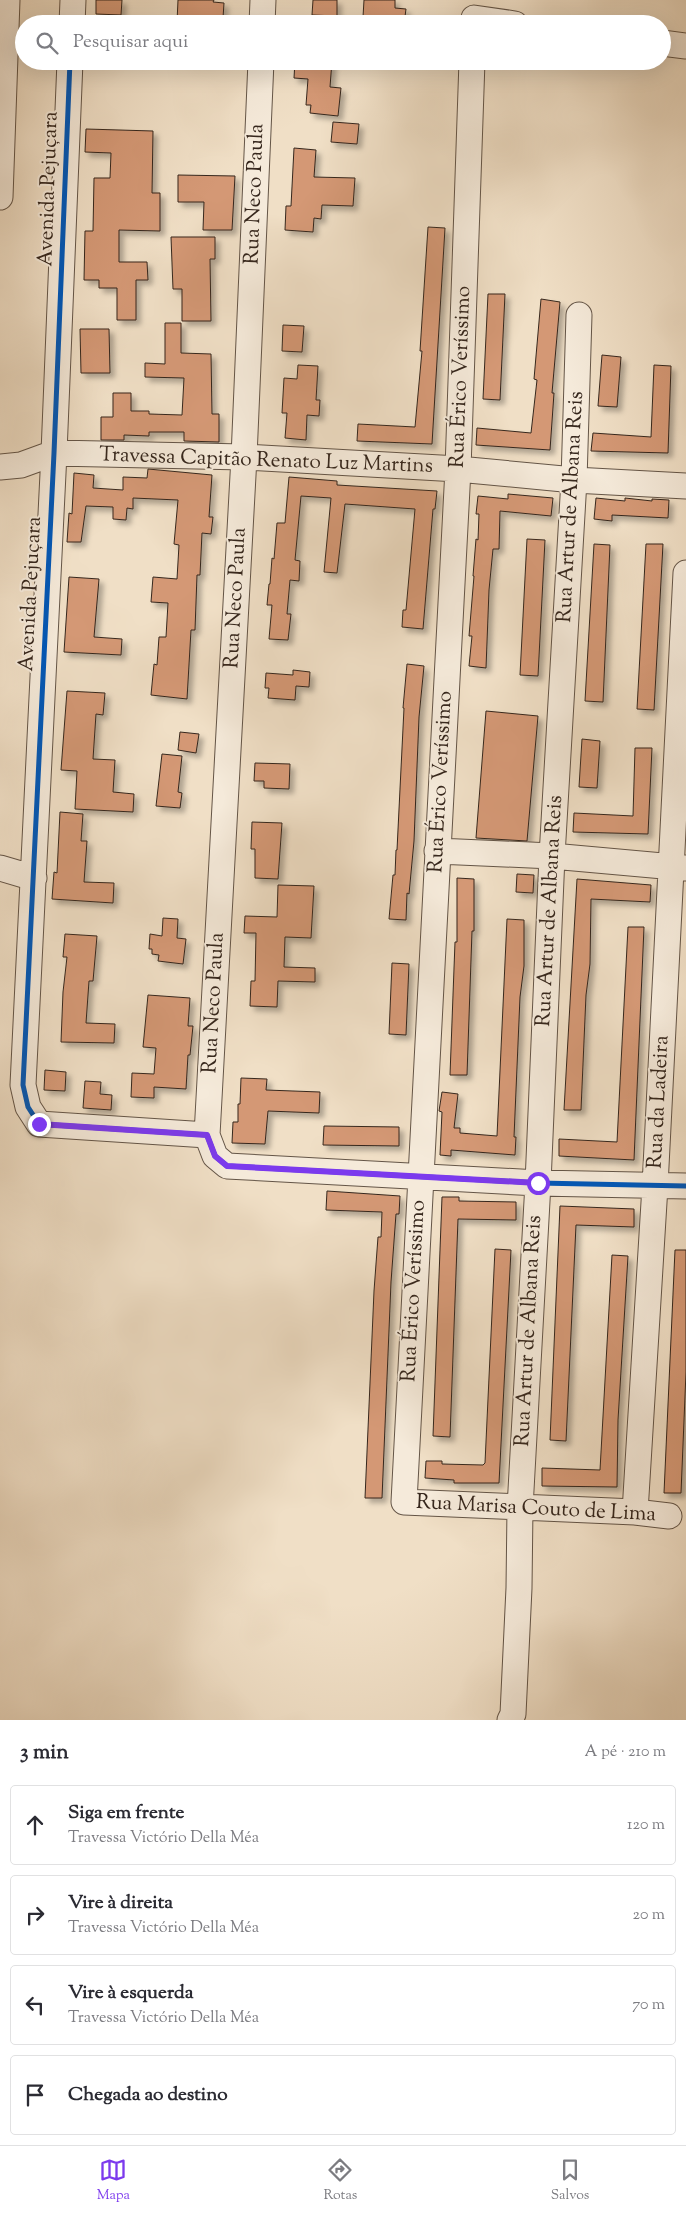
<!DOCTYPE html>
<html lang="pt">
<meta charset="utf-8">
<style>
:root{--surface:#fff;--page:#f2f2f3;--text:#2b2b33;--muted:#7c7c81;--line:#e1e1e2;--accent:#7c3aed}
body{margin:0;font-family:"Sorts Mill Goudy",serif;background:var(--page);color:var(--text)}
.stop{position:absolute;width:15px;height:15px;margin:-11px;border:4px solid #7c3aed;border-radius:50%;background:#fff}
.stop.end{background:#7c3aed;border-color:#fff;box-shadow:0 1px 5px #0008}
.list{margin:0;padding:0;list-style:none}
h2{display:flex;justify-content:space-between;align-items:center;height:65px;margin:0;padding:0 20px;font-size:21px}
h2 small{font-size:16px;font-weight:400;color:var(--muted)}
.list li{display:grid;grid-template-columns:32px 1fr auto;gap:15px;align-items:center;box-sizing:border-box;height:80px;margin:0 10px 10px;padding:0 10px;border:1px solid var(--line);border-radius:5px}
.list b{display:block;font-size:19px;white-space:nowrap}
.list p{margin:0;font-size:16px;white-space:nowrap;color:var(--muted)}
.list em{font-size:16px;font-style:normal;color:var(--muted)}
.icon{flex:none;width:28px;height:28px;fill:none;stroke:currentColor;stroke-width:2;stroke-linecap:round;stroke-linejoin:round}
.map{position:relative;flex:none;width:686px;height:1720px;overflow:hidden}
.search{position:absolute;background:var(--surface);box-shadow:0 5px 20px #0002;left:15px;right:15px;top:15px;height:55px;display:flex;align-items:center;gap:12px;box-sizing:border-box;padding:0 18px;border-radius:28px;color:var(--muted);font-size:19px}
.sheet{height:425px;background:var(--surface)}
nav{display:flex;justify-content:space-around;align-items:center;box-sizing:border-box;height:70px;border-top:1px solid var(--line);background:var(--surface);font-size:14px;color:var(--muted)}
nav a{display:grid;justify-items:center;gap:2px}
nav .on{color:var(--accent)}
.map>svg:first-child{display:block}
</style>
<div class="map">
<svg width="686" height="1720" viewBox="0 0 686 1720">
<defs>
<filter id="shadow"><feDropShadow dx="4.5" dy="4.5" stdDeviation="2.5" flood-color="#0004"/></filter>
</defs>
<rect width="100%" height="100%" fill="#f0dfc6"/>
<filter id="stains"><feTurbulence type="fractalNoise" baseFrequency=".004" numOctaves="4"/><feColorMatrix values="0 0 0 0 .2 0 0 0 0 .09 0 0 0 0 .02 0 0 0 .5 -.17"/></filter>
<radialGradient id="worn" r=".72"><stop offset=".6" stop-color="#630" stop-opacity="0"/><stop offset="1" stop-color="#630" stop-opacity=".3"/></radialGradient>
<path fill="#d49875" stroke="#36271d" filter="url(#shadow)" d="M 96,0 L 122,0 L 121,15 L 96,14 Z
M 178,0 L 214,0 L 213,2 L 224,3 L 223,18 L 215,17 L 215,24 L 177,22 Z
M 313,0 L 337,0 L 337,16 L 312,15 Z
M 364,0 L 395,0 L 395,8 L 406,9 L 404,24 L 377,24 L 378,17 L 363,17 Z
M 295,61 L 332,61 L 330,87 L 341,88 L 338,116 L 310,113 L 311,105 L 306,105 L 308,79 L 294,78 Z
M 333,122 L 359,124 L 357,144 L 331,142 Z
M 86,129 L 153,131 L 152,193 L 160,193 L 160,231 L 119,230 L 119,262 L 147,262 L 148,280 L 136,280 L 136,320 L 117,320 L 117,288 L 99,288 L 99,280 L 84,280 L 85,231 L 93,231 L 94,178 L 110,178 L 111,153 L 85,152 Z
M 294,148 L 316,150 L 314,177 L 355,178 L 353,206 L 322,205 L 321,219 L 314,218 L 313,232 L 285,230 L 286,206 L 291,206 Z
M 178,175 L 235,176 L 232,230 L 203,230 L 204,202 L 178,202 Z
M 428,227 L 445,228 L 432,444 L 357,441 L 358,424 L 415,427 L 422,351 L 420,351 Z
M 171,237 L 215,237 L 215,259 L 210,259 L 211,321 L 182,321 L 182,289 L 173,289 Z
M 488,294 L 505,294 L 500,400 L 483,399 Z
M 541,299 L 560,302 L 552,393 L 554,393 L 550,450 L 476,445 L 477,428 L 531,433 L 537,380 L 534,379 Z
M 165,323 L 181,323 L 181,353 L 211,354 L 212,414 L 219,414 L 219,442 L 184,441 L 184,432 L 149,432 L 149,436 L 124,435 L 124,440 L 101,440 L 101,417 L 113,417 L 113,393 L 131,393 L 131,411 L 149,411 L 149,414 L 182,415 L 184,378 L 145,377 L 145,363 L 165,364 Z
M 283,325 L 304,326 L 302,352 L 282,351 Z
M 80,329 L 109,329 L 110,373 L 81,373 Z
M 602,355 L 621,357 L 617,407 L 598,406 Z
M 298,365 L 318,366 L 316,400 L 320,400 L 319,416 L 307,415 L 306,440 L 285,438 L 287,413 L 282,413 L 284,378 L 297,379 Z
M 654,365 L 671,366 L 668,453 L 591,451 L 593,433 L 651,437 Z
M 148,469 L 212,475 L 209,517 L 213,517 L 211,534 L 202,533 L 200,575 L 197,575 L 195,630 L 191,630 L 187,699 L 151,695 L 154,664 L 157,665 L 159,637 L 166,637 L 168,603 L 151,602 L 153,577 L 177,579 L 179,545 L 174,544 L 178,500 L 133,498 L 133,509 L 127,508 L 126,520 L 113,519 L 113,507 L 86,506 L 81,542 L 67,542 L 69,513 L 72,514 L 74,473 L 94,475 L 93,488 L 123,490 L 123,477 L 147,478 Z
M 289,477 L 337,481 L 337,485 L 437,491 L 435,509 L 433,509 L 423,629 L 402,627 L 403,610 L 406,610 L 415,509 L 345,504 L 337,573 L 324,572 L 331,498 L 301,496 L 295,560 L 300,561 L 299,581 L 290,580 L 287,614 L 291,614 L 288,640 L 269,639 L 272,605 L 267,605 L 269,584 L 270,584 L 272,558 L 274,559 L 277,523 L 285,523 Z
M 508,494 L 553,498 L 551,516 L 500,511 L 499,549 L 493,549 L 489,590 L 486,668 L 469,666 L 472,636 L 469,636 L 474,576 L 473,576 L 476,539 L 478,540 L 479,514 L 476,514 L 478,496 L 508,499 Z
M 596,498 L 625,501 L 625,498 L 652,501 L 652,499 L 669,500 L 668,518 L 612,515 L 612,521 L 594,519 Z
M 527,539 L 545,540 L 538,676 L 520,675 Z
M 594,544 L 610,545 L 603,702 L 585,701 Z
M 646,544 L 663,544 L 654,710 L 637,709 Z
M 69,577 L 99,579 L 94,637 L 122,639 L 121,655 L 64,652 Z
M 407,664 L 424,666 L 419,717 L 414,841 L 409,894 L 407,893 L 406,920 L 389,919 L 393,875 L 395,875 L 396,850 L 397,850 L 404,708 L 403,708 Z
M 293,670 L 310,672 L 309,687 L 296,686 L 295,700 L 268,698 L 269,688 L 265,688 L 266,673 L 293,675 Z
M 67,691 L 105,693 L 103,715 L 96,714 L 93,759 L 115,760 L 113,792 L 134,794 L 133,812 L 75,809 L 77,771 L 61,770 Z
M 486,711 L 538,716 L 527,841 L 476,838 Z
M 180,732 L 199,734 L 196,753 L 178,750 Z
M 582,739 L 600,741 L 597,788 L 579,787 Z
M 635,748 L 652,748 L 648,834 L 573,832 L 574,813 L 633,816 Z
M 162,754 L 182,756 L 178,792 L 182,793 L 180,808 L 156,806 Z
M 255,763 L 290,764 L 289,789 L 264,788 L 264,781 L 254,781 Z
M 60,812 L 83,814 L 81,841 L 87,841 L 84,882 L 114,883 L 113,903 L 52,899 L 54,872 L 57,873 Z
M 252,822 L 282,823 L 278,879 L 255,878 L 255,849 L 251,849 Z
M 517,874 L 534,875 L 533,893 L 516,892 Z
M 457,878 L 474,879 L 474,931 L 472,931 L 467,1075 L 450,1075 L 455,942 L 457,942 Z
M 577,879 L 651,885 L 650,902 L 591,899 L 590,964 L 586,995 L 581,1110 L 564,1110 Z
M 278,885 L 314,886 L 311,938 L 285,937 L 284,967 L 315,968 L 315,982 L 278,981 L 277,1007 L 250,1006 L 251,981 L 255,981 L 256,933 L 244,933 L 245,916 L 277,917 Z
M 163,918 L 178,919 L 177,938 L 186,939 L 183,964 L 158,961 L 159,955 L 152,954 L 152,949 L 149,949 L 150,934 L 162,936 Z
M 507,919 L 524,920 L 524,966 L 520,997 L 514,1137 L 516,1137 L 515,1155 L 451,1150 L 451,1156 L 440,1155 L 442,1112 L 439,1111 L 442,1092 L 458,1094 L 454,1128 L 460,1128 L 460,1133 L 497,1136 Z
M 628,927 L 644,927 L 634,1160 L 559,1156 L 559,1139 L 617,1142 Z
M 65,934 L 97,936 L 93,981 L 89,981 L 86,1023 L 115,1024 L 114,1043 L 61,1042 L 63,992 L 67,957 L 63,957 Z
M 392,963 L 409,964 L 406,1035 L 389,1034 Z
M 148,995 L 190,998 L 188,1026 L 193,1026 L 190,1055 L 188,1055 L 186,1089 L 154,1087 L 154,1098 L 131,1097 L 132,1073 L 154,1074 L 156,1048 L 143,1047 Z
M 45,1070 L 66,1072 L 65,1091 L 44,1090 Z
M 241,1078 L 267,1079 L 266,1090 L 320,1092 L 319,1113 L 268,1111 L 265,1144 L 232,1143 L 233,1122 L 238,1122 L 238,1104 L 240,1104 Z
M 85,1081 L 101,1082 L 100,1094 L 112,1095 L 111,1110 L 83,1108 Z
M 324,1126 L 399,1127 L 399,1146 L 323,1145 Z
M 327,1191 L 400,1196 L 399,1214 L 396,1214 L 391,1282 L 382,1498 L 365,1498 L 374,1291 L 378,1237 L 381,1237 L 382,1212 L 326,1210 Z
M 442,1197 L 459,1197 L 459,1201 L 516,1202 L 516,1220 L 458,1219 L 450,1437 L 433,1436 Z
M 560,1206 L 634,1209 L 634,1227 L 576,1225 L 566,1441 L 550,1440 Z
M 495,1249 L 511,1250 L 499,1483 L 454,1483 L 454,1480 L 425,1478 L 426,1461 L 442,1461 L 442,1464 L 483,1465 L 485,1463 Z
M 675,1250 L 686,1250 L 686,1372 L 681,1493 L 664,1493 Z
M 612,1255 L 628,1256 L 618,1420 L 617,1487 L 542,1486 L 542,1468 L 600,1470 Z"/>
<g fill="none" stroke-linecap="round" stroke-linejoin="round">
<defs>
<path id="minor" d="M 474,18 L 515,24
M 72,24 L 73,0
M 262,24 L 263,0
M 662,43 L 686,46
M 70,61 L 54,453 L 23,1085 L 28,1107 L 39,1124 L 207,1135 L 215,1156 L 227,1166 L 538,1183 L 686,1186
M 472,61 L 458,469 L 404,1502 L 635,1512 L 669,1516
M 0,197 L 7,0
M 0,467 L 21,465 L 54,453 L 244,457 L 458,469 L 574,480 L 686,486
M 437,851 L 552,856 L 686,868
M 0,868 L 34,878
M 207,1135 L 244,457 L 261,61
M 635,1512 L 655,1186 L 686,573
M 510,1720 L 513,1714 L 519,1588 L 520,1508 L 538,1183 L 552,856 L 574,480 L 579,315"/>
</defs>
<use href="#minor" stroke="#645547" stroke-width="27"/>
<use href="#minor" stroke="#f5eada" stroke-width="25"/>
<defs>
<path id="cycleway" d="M 70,61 L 54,453 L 23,1085 L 28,1107 L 39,1124 L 207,1135 L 215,1156 L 227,1166 L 538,1183 L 686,1186"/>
</defs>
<use href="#cycleway" stroke="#f5eada" stroke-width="8"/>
<use href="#cycleway" stroke="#0057b8" stroke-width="5"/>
</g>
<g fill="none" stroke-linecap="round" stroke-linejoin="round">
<path stroke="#7c3aed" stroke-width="6" d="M 39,1124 L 207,1135 L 215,1156 L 227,1166 L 538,1183"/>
</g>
<g text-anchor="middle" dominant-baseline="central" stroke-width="4" stroke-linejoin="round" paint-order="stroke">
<g font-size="21" fill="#36271d" stroke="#f5eada">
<text transform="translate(49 189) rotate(-88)">Avenida Pejuçara</text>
<text transform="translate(255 194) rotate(-88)">Rua Neco Paula</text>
<text transform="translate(461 377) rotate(-88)">Rua Érico Veríssimo</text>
<text transform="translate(266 461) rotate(2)">Travessa Capitão Renato Luz Martins</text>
<text transform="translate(571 507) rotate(-87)">Rua Artur de Albana Reis</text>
<text transform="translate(31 594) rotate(-87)">Avenida Pejuçara</text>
<text transform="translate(236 598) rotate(-87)">Rua Neco Paula</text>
<text transform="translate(441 782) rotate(-87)">Rua Érico Veríssimo</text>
<text transform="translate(550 911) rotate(-87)">Rua Artur de Albana Reis</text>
<text transform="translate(214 1003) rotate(-87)">Rua Neco Paula</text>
<text transform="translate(659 1102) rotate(-87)">Rua da Ladeira</text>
<text transform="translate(414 1291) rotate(-87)">Rua Érico Veríssimo</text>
<text transform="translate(529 1331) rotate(-87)">Rua Artur de Albana Reis</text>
<text transform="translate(536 1509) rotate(3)">Rua Marisa Couto de Lima</text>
</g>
</g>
<rect width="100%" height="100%" filter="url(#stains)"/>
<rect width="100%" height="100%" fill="url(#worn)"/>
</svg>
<div class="stop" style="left:538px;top:1183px"></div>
<div class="stop end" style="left:39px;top:1124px"></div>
<div class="search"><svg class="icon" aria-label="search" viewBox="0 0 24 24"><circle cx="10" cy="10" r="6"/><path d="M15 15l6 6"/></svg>Pesquisar aqui</div>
</div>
<section class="sheet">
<h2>3 min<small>A pé · 210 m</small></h2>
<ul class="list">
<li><svg class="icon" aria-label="ahead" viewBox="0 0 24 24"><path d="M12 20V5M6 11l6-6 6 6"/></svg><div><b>Siga em frente</b><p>Travessa Victório Della Méa</p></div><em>120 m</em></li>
<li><svg class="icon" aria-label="right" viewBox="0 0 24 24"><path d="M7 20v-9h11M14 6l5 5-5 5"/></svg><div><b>Vire à direita</b><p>Travessa Victório Della Méa</p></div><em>20 m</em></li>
<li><svg class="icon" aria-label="left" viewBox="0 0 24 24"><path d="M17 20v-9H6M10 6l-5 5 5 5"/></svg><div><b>Vire à esquerda</b><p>Travessa Victório Della Méa</p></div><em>70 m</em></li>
<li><svg class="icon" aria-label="arrive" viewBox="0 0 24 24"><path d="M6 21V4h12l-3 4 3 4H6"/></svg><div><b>Chegada ao destino</b></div></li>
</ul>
</section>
<nav>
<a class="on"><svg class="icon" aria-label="map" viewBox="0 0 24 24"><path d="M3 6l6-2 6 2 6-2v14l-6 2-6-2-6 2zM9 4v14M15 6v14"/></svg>Mapa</a>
<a><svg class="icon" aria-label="directions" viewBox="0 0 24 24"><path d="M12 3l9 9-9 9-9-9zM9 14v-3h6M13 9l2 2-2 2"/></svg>Rotas</a>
<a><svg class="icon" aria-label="saved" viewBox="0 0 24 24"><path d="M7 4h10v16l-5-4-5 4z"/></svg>Salvos</a>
</nav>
